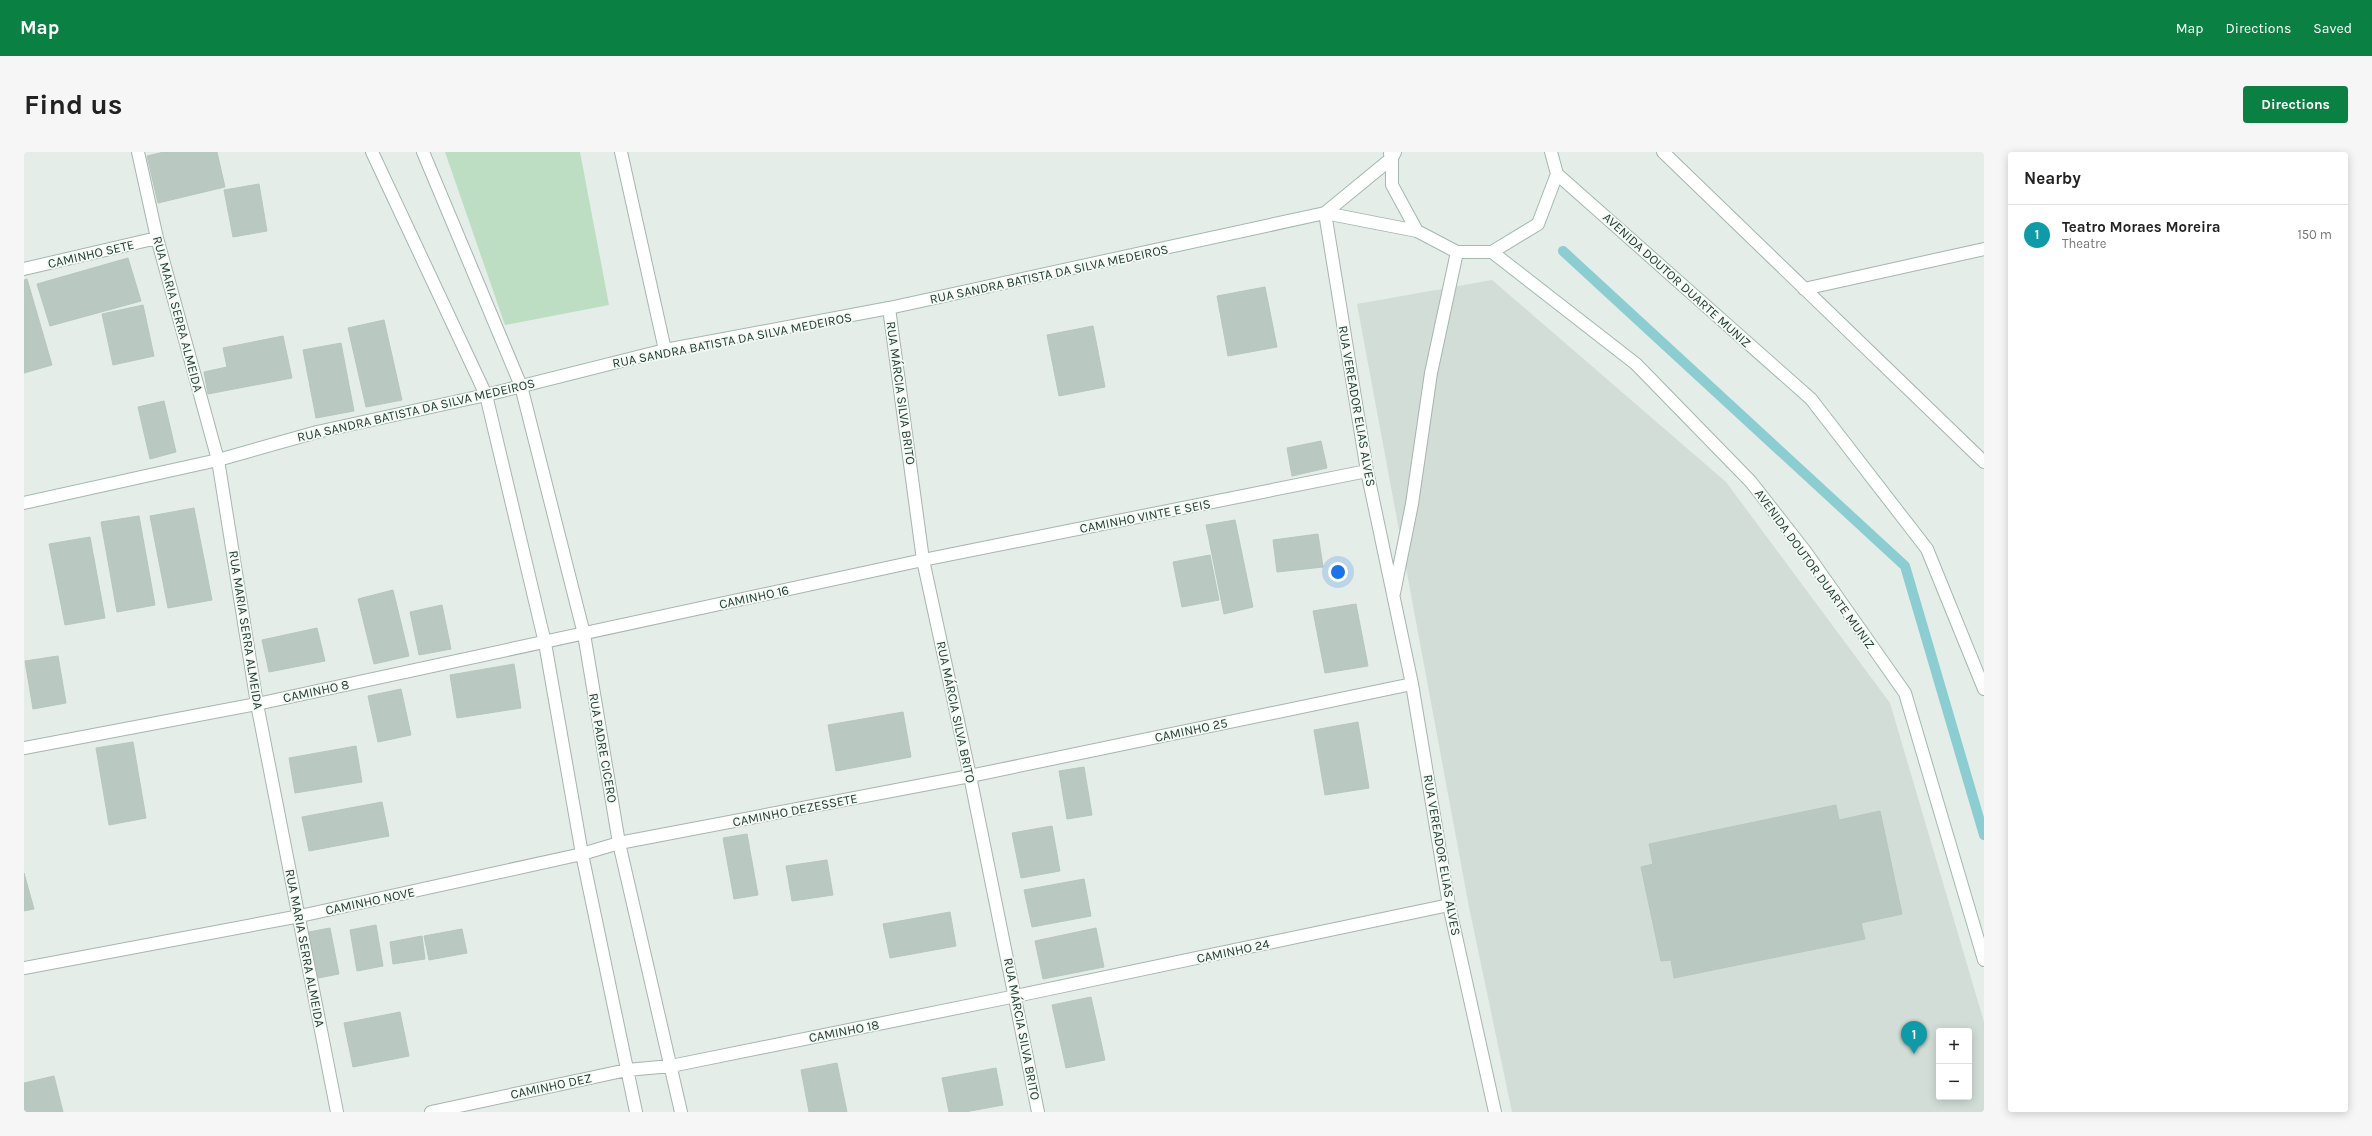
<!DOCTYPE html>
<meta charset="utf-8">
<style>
:root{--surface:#fff;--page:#f6f6f6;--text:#222;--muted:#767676;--line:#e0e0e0;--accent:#0b8043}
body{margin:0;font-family:Karla,sans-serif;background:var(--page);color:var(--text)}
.controls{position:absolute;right:12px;bottom:12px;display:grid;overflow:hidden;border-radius:4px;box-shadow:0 2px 10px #0003}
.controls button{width:36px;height:36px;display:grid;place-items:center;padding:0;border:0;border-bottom:1px solid var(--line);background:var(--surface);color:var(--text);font:20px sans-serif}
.you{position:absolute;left:1314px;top:420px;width:14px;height:14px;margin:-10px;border:3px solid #fff;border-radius:50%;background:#1a73e8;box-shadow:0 0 0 6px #1a73e833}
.badge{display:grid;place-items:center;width:26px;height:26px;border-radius:50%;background:var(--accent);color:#fff;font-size:13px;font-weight:700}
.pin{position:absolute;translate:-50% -33px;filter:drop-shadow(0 1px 2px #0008)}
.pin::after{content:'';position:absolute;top:21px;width:14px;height:12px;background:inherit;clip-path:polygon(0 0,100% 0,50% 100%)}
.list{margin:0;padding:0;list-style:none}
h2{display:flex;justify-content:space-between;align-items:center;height:52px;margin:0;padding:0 16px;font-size:17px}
h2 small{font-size:13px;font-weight:400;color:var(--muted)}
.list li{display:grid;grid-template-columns:26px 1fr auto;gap:12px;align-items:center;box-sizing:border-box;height:60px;padding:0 16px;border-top:1px solid var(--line)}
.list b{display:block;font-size:15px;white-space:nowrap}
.list p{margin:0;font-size:13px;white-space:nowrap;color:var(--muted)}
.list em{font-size:13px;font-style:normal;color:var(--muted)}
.map{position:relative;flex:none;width:1960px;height:960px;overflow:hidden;border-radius:4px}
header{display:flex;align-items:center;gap:24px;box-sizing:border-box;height:56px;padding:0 20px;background:var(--accent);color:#fff}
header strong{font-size:19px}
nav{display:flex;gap:22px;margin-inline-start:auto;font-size:14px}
.intro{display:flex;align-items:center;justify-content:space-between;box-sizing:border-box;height:96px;padding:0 24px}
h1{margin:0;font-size:28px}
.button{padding:10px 18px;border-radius:4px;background:var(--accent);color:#fff;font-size:14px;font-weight:700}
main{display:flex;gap:24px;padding:0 24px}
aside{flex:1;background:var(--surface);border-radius:4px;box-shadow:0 2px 10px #0003}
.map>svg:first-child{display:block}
</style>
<header>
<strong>Map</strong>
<nav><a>Map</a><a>Directions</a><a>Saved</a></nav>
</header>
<div class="intro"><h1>Find us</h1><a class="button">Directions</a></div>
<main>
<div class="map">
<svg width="1960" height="960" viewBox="0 0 1960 960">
<rect width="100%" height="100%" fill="#e4ede8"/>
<path fill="#d2ddd7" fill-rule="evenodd" d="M 1468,128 L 1702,330 L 1866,551 L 1960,870 L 1960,960 L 1488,960 L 1445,755 L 1333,152 ZM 1915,879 L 1945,879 L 1945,945 L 1915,945 Z"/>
<path fill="#bddec3" d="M 421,0 L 556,0 L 585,153 L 481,173 Z"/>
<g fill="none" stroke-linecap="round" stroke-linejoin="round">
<path stroke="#8ccdd2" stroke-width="10" d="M 1539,99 L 1881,414 L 1960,683"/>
</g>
<path fill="#b9c8c1" stroke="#b6c7bf" d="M 140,0 L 193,0 L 201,35 L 134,51 L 123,4 Z
M 235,32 L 243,79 L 209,85 L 200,38 Z
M 104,106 L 117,149 L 26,174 L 13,132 Z
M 3,127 L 28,213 L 0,221 L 0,128 Z
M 1241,135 L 1253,195 L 1204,204 L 1193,144 Z
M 119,153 L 130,204 L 89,213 L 78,162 Z
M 360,168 L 378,248 L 342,255 L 324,176 Z
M 1069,174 L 1081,235 L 1035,244 L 1023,183 Z
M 259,184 L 268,226 L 184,242 L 180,220 L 203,215 L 199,196 Z
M 317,191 L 330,259 L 292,266 L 279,198 Z
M 140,249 L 152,300 L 126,307 L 114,255 Z
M 1297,289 L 1303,316 L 1268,324 L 1263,296 Z
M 170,356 L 188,448 L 144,456 L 126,364 Z
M 115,364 L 131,453 L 93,460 L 77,370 Z
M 1211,368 L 1229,455 L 1200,462 L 1182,373 Z
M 1294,382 L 1299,415 L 1253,420 L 1249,388 Z
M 66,385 L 81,466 L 41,473 L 25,392 Z
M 1186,403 L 1195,448 L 1158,455 L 1149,410 Z
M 369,438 L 385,504 L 350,512 L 334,447 Z
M 1332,452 L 1344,514 L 1301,521 L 1289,459 Z
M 418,453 L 427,497 L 395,503 L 386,460 Z
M 293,476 L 301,509 L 245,520 L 238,488 Z
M 34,504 L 42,551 L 9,557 L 1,509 Z
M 490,512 L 497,556 L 433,566 L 426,523 Z
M 377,537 L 387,583 L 354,590 L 344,544 Z
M 879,560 L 887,605 L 812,619 L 804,573 Z
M 1334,570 L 1345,636 L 1301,643 L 1290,578 Z
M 109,590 L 122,666 L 85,673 L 72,596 Z
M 332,594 L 338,630 L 271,641 L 265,606 Z
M 1060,615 L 1068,663 L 1043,667 L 1035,619 Z
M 358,650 L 365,684 L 285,699 L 278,665 Z
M 1812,653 L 1815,668 L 1856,659 L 1878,762 L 1837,771 L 1841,787 L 1650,826 L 1647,808 L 1637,809 L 1617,715 L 1629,712 L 1625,692 Z
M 1028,674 L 1036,719 L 997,726 L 988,681 Z
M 723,682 L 734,743 L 710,747 L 699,686 Z
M 803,708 L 809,743 L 768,749 L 762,714 Z
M 0,721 L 10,757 L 0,759 Z
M 1060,727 L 1067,764 L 1008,775 L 1000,738 Z
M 926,760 L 932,794 L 866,806 L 859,772 Z
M 352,773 L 359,814 L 333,819 L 326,778 Z
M 306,776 L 315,822 L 294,826 L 285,780 Z
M 1072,776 L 1080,815 L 1019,827 L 1011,789 Z
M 438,777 L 443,801 L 405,808 L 400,784 Z
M 398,784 L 401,807 L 369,812 L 366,790 Z
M 1067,845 L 1081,908 L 1042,916 L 1028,853 Z
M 376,860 L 385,904 L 329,915 L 320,871 Z
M 813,911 L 823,960 L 785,960 L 777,918 Z
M 972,916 L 979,953 L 941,960 L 925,960 L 918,926 Z
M 30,924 L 39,960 L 0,960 L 0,931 Z"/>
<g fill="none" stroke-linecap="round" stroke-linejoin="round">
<defs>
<path id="street" d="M 114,0 L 133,86 L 194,308 L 233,552 L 313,960
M 348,0 L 462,243 L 521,491 L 558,702 L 612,960
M 399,0 L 497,234 L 560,482 L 595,691 L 657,960
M 597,0 L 641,198
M 1639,0 L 1960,310
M 1301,61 L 1343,319 L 1388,532 L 1425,753 L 1471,960
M 0,117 L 133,86
M 1780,137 L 1960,97
M 865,156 L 899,408 L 946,624 L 1014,960
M 1370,441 L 1388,352 L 1407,221 L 1433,100
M 0,596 L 233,552 L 899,408 L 1343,319
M 0,816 L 276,764 L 558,702 L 595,691 L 946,624 L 1388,532
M 407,960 L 603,918 L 647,914 L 992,844 L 1425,753"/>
<path id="secondary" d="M 1371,0 L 1368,6 L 1368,33 L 1393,79 L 1433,100 L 1468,100 L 1514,72 L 1533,22 L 1527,0
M 1533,22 L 1787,247 L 1903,397 L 1960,537
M 1301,61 L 1368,6 L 1366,2
M 1468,100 L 1612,212 L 1727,330 L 1781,399 L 1881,541 L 1960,808
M 0,351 L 194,308 L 293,280 L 462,243 L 641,198 L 865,156 L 1301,61 L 1393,79"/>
</defs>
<use href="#street" stroke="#a6b5af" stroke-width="14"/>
<use href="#secondary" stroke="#a2b9af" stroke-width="14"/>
<use href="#street" stroke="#fff" stroke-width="12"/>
<use href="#secondary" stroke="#fff" stroke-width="12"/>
</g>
<g text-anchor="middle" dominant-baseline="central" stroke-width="3.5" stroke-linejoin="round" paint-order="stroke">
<g font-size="13" fill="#233f35" stroke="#f5faf7">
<text transform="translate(67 102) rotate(-13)">CAMINHO SETE</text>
<text transform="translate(1025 122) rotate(-12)">RUA SANDRA BATISTA DA SILVA MEDEIROS</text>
<text transform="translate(1653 128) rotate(42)">AVENIDA DOUTOR DUARTE MUNIZ</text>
<text transform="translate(154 162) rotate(75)">RUA MARIA SERRA ALMEIDA</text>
<text transform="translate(708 188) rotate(-11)">RUA SANDRA BATISTA DA SILVA MEDEIROS</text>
<text transform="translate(877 241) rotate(82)">RUA MÁRCIA SILVA BRITO</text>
<text transform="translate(1333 254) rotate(80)">RUA VEREADOR ELIAS ALVES</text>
<text transform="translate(392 258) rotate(-13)">RUA SANDRA BATISTA DA SILVA MEDEIROS</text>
<text transform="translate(1121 364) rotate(-11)">CAMINHO VINTE E SEIS</text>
<text transform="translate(1791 417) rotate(54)">AVENIDA DOUTOR DUARTE MUNIZ</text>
<text transform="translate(730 445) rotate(-12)">CAMINHO 16</text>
<text transform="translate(222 478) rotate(81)">RUA MARIA SERRA ALMEIDA</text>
<text transform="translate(292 539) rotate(-12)">CAMINHO 8</text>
<text transform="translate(932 560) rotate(78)">RUA MÁRCIA SILVA BRITO</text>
<text transform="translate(1167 578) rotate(-12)">CAMINHO 25</text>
<text transform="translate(579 596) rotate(80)">RUA PADRE CICERO</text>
<text transform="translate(771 658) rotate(-11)">CAMINHO DEZESSETE</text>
<text transform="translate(1418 703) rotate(80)">RUA VEREADOR ELIAS ALVES</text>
<text transform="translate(346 749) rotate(-12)">CAMINHO NOVE</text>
<text transform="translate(281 796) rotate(79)">RUA MARIA SERRA ALMEIDA</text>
<text transform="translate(1209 799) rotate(-12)">CAMINHO 24</text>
<text transform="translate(998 877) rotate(79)">RUA MÁRCIA SILVA BRITO</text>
<text transform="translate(820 879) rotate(-11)">CAMINHO 18</text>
<text transform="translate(527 934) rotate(-12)">CAMINHO DEZ</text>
</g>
</g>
</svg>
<div class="controls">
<button>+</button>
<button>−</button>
</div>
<div class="you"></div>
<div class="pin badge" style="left:1890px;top:902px;background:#0f9aa8">1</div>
</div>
<aside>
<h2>Nearby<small></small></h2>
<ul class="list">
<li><span class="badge" style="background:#0f9aa8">1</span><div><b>Teatro Moraes Moreira</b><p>Theatre</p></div><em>150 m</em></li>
</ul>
</aside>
</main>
